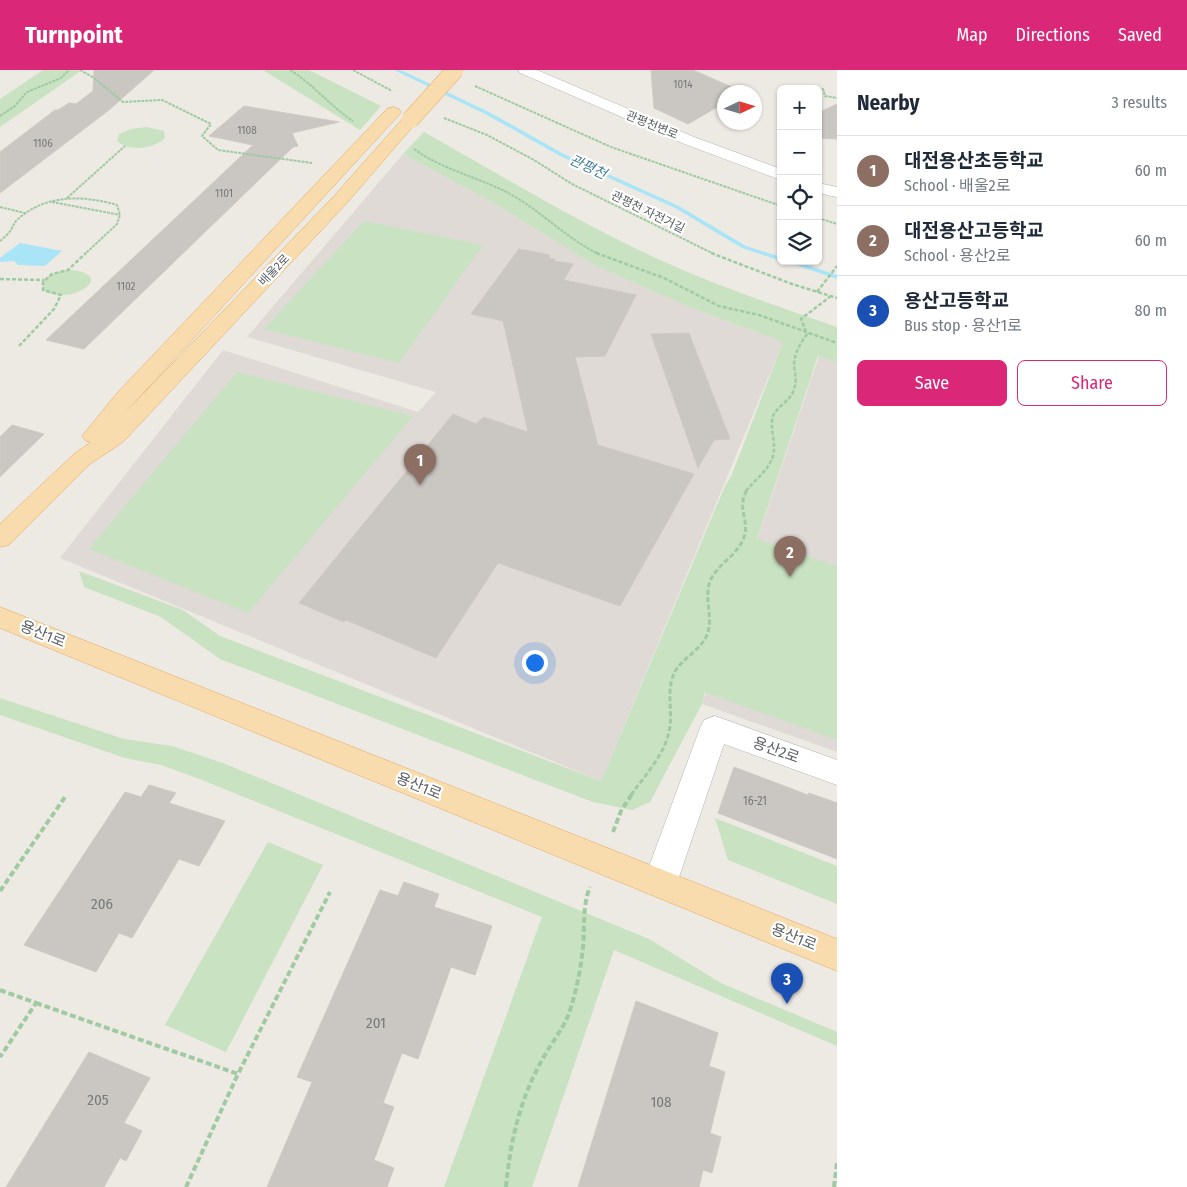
<!DOCTYPE html>
<meta charset="utf-8">
<style>
:root{--surface:#fff;--page:#f2f2f3;--text:#1f2937;--muted:#747a83;--line:#e0e1e3;--accent:#db2777}
body{margin:0;font-family:"Fira Sans Condensed","Noto Sans KR",sans-serif;background:var(--page);color:var(--text)}
.controls{position:absolute;right:15px;top:15px;display:grid;overflow:hidden;border-radius:8px;box-shadow:0 1px 4px #0004}
.controls button{width:45px;height:45px;display:grid;place-items:center;padding:0;border:0;border-bottom:1px solid var(--line);background:var(--surface);color:var(--text);font:25px sans-serif}
.compass{position:absolute;left:717px;top:15px;width:45px;height:45px;border-radius:50%;background:var(--surface);box-shadow:0 1px 4px #0004;rotate:86deg}
.you{position:absolute;left:534px;top:592px;width:18px;height:18px;margin:-12px;border:4px solid #fff;border-radius:50%;background:#1a73e8;box-shadow:0 0 0 8px #1a73e833}
.badge{display:grid;place-items:center;width:32px;height:32px;border-radius:50%;background:var(--accent);color:#fff;font-size:16px;font-weight:700}
.pin{position:absolute;translate:-50% -41px;filter:drop-shadow(0 1px 2px #0008)}
.pin::after{content:'';position:absolute;top:26px;width:18px;height:15px;background:inherit;clip-path:polygon(0 0,100% 0,50% 100%)}
.list{margin:0;padding:0;list-style:none}
h2{display:flex;justify-content:space-between;align-items:center;height:65px;margin:0;padding:0 20px;font-size:21px}
h2 small{font-size:16px;font-weight:400;color:var(--muted)}
.list li{display:grid;grid-template-columns:32px 1fr auto;gap:15px;align-items:center;box-sizing:border-box;height:70px;padding:0 20px;border-top:1px solid var(--line)}
.list b{display:block;font-size:19px;white-space:nowrap}
.list p{margin:0;font-size:16px;white-space:nowrap;color:var(--muted)}
.list em{font-size:16px;font-style:normal;color:var(--muted)}
.actions{display:flex;gap:10px;padding:15px 20px}
.actions a{flex:1;padding:11px 0;border:1px solid var(--accent);border-radius:8px;text-align:center;font-size:18px;color:var(--accent)}
.actions .main{background:var(--accent);color:#fff}
.icon{flex:none;width:28px;height:28px;fill:none;stroke:currentColor;stroke-width:2;stroke-linecap:round;stroke-linejoin:round}
.map{position:relative;flex:none;width:837px;height:1117px;overflow:hidden}
header{display:flex;align-items:center;gap:30px;box-sizing:border-box;height:70px;padding:0 25px;background:var(--accent);color:#fff}
header strong{font-size:24px}
nav{display:flex;gap:28px;margin-inline-start:auto;font-size:18px}
main{display:flex}
aside{flex:1;background:var(--surface)}
.map>svg:first-child{display:block}
</style>
<header>
<strong>Turnpoint</strong>
<nav><a>Map</a><a>Directions</a><a>Saved</a></nav>
</header>
<main>
<div class="map">
<svg width="837" height="1117" viewBox="0 0 837 1117">
<rect width="100%" height="100%" fill="#ede9e3"/>
<path fill="#dfdad5" d="M 403,84 L 494,133 L 596,196 L 687,236 L 783,272 L 601,711 L 60,488 L 223,280 L 418,342 L 436,322 L 247,267 Z
M 819,286 L 837,292 L 837,682 L 702,634 Z"/>
<path fill="#c8e2c2" d="M 43,0 L 82,0 L 0,57 L 0,29 Z
M 263,0 L 309,0 L 381,36 L 360,60 Z
M 146,57 L 164,61 L 165,68 C 154,79 129,82 117,71 L 119,64 L 131,59 Z
M 424,62 C 504,107 583,156 667,193 C 722,218 780,237 837,257 L 837,292 L 818,286 L 757,469 L 837,496 L 837,670 L 705,622 L 702,634 L 650,732 L 632,740 L 593,732 L 220,589 L 161,547 L 84,517 L 79,501 L 183,540 L 220,566 L 601,711 L 725,416 L 731,407 L 783,272 L 687,236 L 596,196 L 494,133 L 403,84 Z
M 364,151 L 483,175 L 399,293 L 264,259 Z
M 68,200 C 77,200 85,201 91,208 L 91,212 C 81,226 57,229 43,220 L 43,212 C 49,204 58,202 68,200 Z
M 237,302 L 413,346 L 248,543 L 89,479 Z
M 0,628 L 124,669 L 172,676 L 223,693 L 649,869 L 721,913 L 837,962 L 837,976 L 614,880 L 532,1117 L 444,1117 L 542,847 L 197,708 L 161,695 L 125,688 L 0,645 Z
M 715,748 L 837,796 L 837,834 L 728,790 Z
M 268,772 L 323,795 L 226,982 L 165,955 Z"/>
<path fill="#a9e5f7" d="M 20,173 L 62,181 L 45,196 L 18,195 L 14,191 L 0,192 L 0,188 Z"/>
<g fill="none" stroke-linecap="round" stroke-linejoin="round">
<path fill="#a9e5f7" fill-rule="evenodd" d="M 394,0 L 401,0 L 491,43 L 564,84 L 679,136 L 746,176 L 781,187 L 781,191 L 742,178 L 675,138 L 560,86 L 487,45 Z
M 784,191 L 795,191 L 837,205 L 837,209 Z"/>
</g>
<path fill="#cac6c2" stroke="#d1c9c2" d="M 94,0 L 154,0 L 109,40 L 0,123 L 0,82 L 55,40 L 58,40 L 69,33 L 76,34 L 93,21 Z
M 651,0 L 693,0 L 743,22 L 724,22 L 724,33 L 688,54 L 654,38 Z
M 837,34 L 837,69 L 818,68 L 818,43 Z
M 244,36 L 339,52 L 292,63 L 298,76 L 293,77 L 84,279 L 46,270 L 253,75 L 209,66 Z
M 519,179 L 550,185 L 549,188 L 555,189 L 554,191 L 573,194 L 564,210 L 636,225 L 605,286 L 575,287 L 598,375 L 694,404 L 620,536 L 498,493 L 436,588 L 346,550 L 344,552 L 299,533 L 453,344 L 476,354 L 484,347 L 528,362 L 503,251 L 471,244 Z
M 689,263 L 730,369 L 714,370 L 698,398 L 651,264 Z
M 12,355 L 44,364 L 0,407 L 0,367 Z
M 734,697 L 808,725 L 809,723 L 837,733 L 837,789 L 718,743 Z
M 149,715 L 176,723 L 169,733 L 225,751 L 199,796 L 179,789 L 132,868 L 119,863 L 96,902 L 24,875 L 125,722 L 141,727 Z
M 404,812 L 439,824 L 434,837 L 492,856 L 475,905 L 451,897 L 418,989 L 402,983 L 383,1033 L 394,1037 L 374,1090 L 394,1098 L 387,1117 L 267,1117 L 312,1012 L 297,1007 L 380,820 L 398,826 Z
M 636,931 L 718,963 L 709,996 L 725,1002 L 710,1063 L 721,1067 L 712,1103 L 703,1100 L 699,1117 L 578,1117 Z
M 89,982 L 150,1008 L 124,1053 L 142,1061 L 126,1091 L 120,1088 L 104,1117 L 6,1117 Z"/>
<g fill="none" stroke-linecap="round" stroke-linejoin="round">
<defs>
<path id="minor" d="M 518,0 L 537,0 L 694,67 L 781,99 L 781,110 L 682,73 L 520,3 Z
M 818,113 L 837,117 L 837,127 L 818,123 Z
M 715,646 L 837,690 L 837,715 L 724,674 L 677,813 L 672,823 L 660,828 L 648,823 L 643,813 L 700,658 L 704,650 Z"/>
<path id="major" d="M 393,37 L 399,39 L 401,42 L 399,45 L 122,346 L 334,126 L 404,47 L 416,47 L 418,50 L 416,53 L 346,134 L 123,372 L 90,394 L 9,475 L 0,477 L 0,454 L 74,384 L 91,372 L 86,371 L 82,366 L 118,322 L 387,39 Z
M 0,537 L 837,869 L 837,901 L 0,558 Z"/>
</defs>
<use href="#minor" stroke="#b1b5b7" stroke-width="1"/>
<use href="#major" stroke="#e5a664" stroke-width="1"/>
<path stroke="#a0caa2" stroke-width="2" stroke-dasharray="3 1" stroke-linecap="butt" d="M 80,0 L 94,8 L 123,32 L 162,30 L 211,54 L 202,66 L 218,80 L 312,93
M 290,0 C 313,14 330,36 353,51
M 353,0 L 392,21
M 475,16 L 611,77 L 781,136
M 782,16 L 815,19
M 818,19 L 823,19 L 825,26 L 837,28
M 0,46 L 15,36 L 27,22 L 61,8 L 69,0
M 444,48 L 487,65 L 534,90 L 572,114 L 714,184
M 414,79 C 446,102 484,108 517,128 C 545,145 569,170 599,184
M 67,128 L 125,76
M 52,132 L 120,145
M 0,137 L 25,143
M 818,148 L 837,154
M 0,171 C 4,168 8,164 11,160 C 13,156 14,153 17,150 C 45,124 83,125 117,135 L 120,145 L 117,154 L 85,184"/>
<path stroke="#a0caa2" stroke-width="2.5" stroke-dasharray="4 2" stroke-linecap="butt" d="M 596,183 L 664,208 L 719,236 L 759,245 L 837,273
M 711,183 L 792,214 L 837,228
M 0,209 L 44,210
M 817,222 L 837,196
M 19,276 L 54,239 L 61,225 L 43,220 L 43,212 L 52,204 L 68,200 L 86,183
M 746,421 C 757,407 775,396 774,377 C 774,366 770,356 773,346 C 778,335 791,331 794,319 C 797,311 795,303 794,296 C 794,283 800,274 807,264 L 801,249 L 831,226"/>
<path stroke="#a0caa2" stroke-width="3" stroke-dasharray="5 2.5" stroke-linecap="butt" d="M 631,725 C 646,704 667,682 670,656 C 672,640 667,622 673,606 C 679,588 702,582 708,562 C 713,545 703,526 711,509 C 719,493 738,485 744,467 C 750,450 736,438 747,420"/>
<path stroke="#a0caa2" stroke-width="4" stroke-dasharray="6 3" stroke-linecap="butt" d="M 613,762 L 621,741 L 632,724
M 0,821 L 65,727
M 0,920 L 36,933 L 0,987
M 36,933 L 238,1004 L 330,822
M 186,1117 L 238,1004
M 506,1117 C 510,1072 520,1029 542,990 C 552,971 565,958 571,937 C 577,918 581,897 583,877 C 585,856 582,837 590,817
M 834,1117 L 837,1093"/>
<use href="#minor" fill="#fff" fill-rule="evenodd"/>
<use href="#major" fill="#f8dcad" fill-rule="evenodd"/>
<defs>
<path id="major-bridge" d="M 410,50 L 455,0"/>
</defs>
<use href="#major-bridge" stroke="#e5a664" stroke-width="18" stroke-linecap="butt"/>
<use href="#major-bridge" stroke="#f8dcad" stroke-width="17"/>
</g>
<g text-anchor="middle" dominant-baseline="central" stroke-width="4.5" stroke-linejoin="round" paint-order="stroke">
<g font-size="11" fill="#777a7b">
<text x="683" y="14">1014</text>
<text x="247" y="60">1108</text>
<text x="43" y="73">1106</text>
<text x="224" y="123">1101</text>
<text x="126" y="216">1102</text>
</g>
<g font-size="12" fill="#5b6063" stroke="#fff">
<text transform="translate(652 55) rotate(22)">관평천변로</text>
<text transform="translate(648 142) rotate(26)">관평천 자전거길</text>
<text transform="translate(274 200) rotate(-46)">배울2로</text>
</g>
<g font-size="12" fill="#777a7b">
<text x="755" y="731">16-21</text>
</g>
<g font-size="14" font-style="italic" fill="#427d97" stroke="#fff">
<text transform="translate(588 97) rotate(25)">관평천</text>
</g>
<g font-size="15" fill="#5b6063" stroke="#fff">
<text transform="translate(43 564) rotate(22)">용산1로</text>
<text transform="translate(776 680) rotate(20)">용산2로</text>
<text transform="translate(419 716) rotate(22)">용산1로</text>
<text transform="translate(794 867) rotate(22)">용산1로</text>
</g>
<g font-size="15" fill="#777a7b">
<text x="102" y="834">206</text>
<text x="376" y="953">201</text>
<text x="98" y="1030">205</text>
<text x="661" y="1032">108</text>
</g>
</g>
</svg>
<div class="controls">
<button>+</button>
<button>−</button>
<button><svg class="icon" aria-label="locate" viewBox="0 0 24 24"><circle cx="12" cy="12" r="6"/><path d="M12 2v4M12 18v4M2 12h4M18 12h4"/></svg></button>
<button><svg class="icon" aria-label="layers" viewBox="0 0 24 24"><path d="M12 4l9 5-9 5-9-5zM3 14l9 5 9-5"/></svg></button>
</div>
<svg class="compass" viewBox="-18 -18 36 36"><path d="M0-13l5 13h-10z" fill="#e53935"/><path d="M0 13l5-13h-10z" fill="#747a83"/></svg>
<div class="you"></div>
<div class="pin badge" style="left:420px;top:415px;background:#8d6e63">1</div>
<div class="pin badge" style="left:790px;top:507px;background:#8d6e63">2</div>
<div class="pin badge" style="left:787px;top:934px;background:#1a4fb4">3</div>
</div>
<aside>
<h2>Nearby<small>3 results</small></h2>
<ul class="list">
<li><span class="badge" style="background:#8d6e63">1</span><div><b>대전용산초등학교</b><p>School · 배울2로</p></div><em>60 m</em></li>
<li><span class="badge" style="background:#8d6e63">2</span><div><b>대전용산고등학교</b><p>School · 용산2로</p></div><em>60 m</em></li>
<li><span class="badge" style="background:#1a4fb4">3</span><div><b>용산고등학교</b><p>Bus stop · 용산1로</p></div><em>80 m</em></li>
</ul>
<div class="actions"><a class="main">Save</a><a>Share</a></div>
</aside>
</main>
